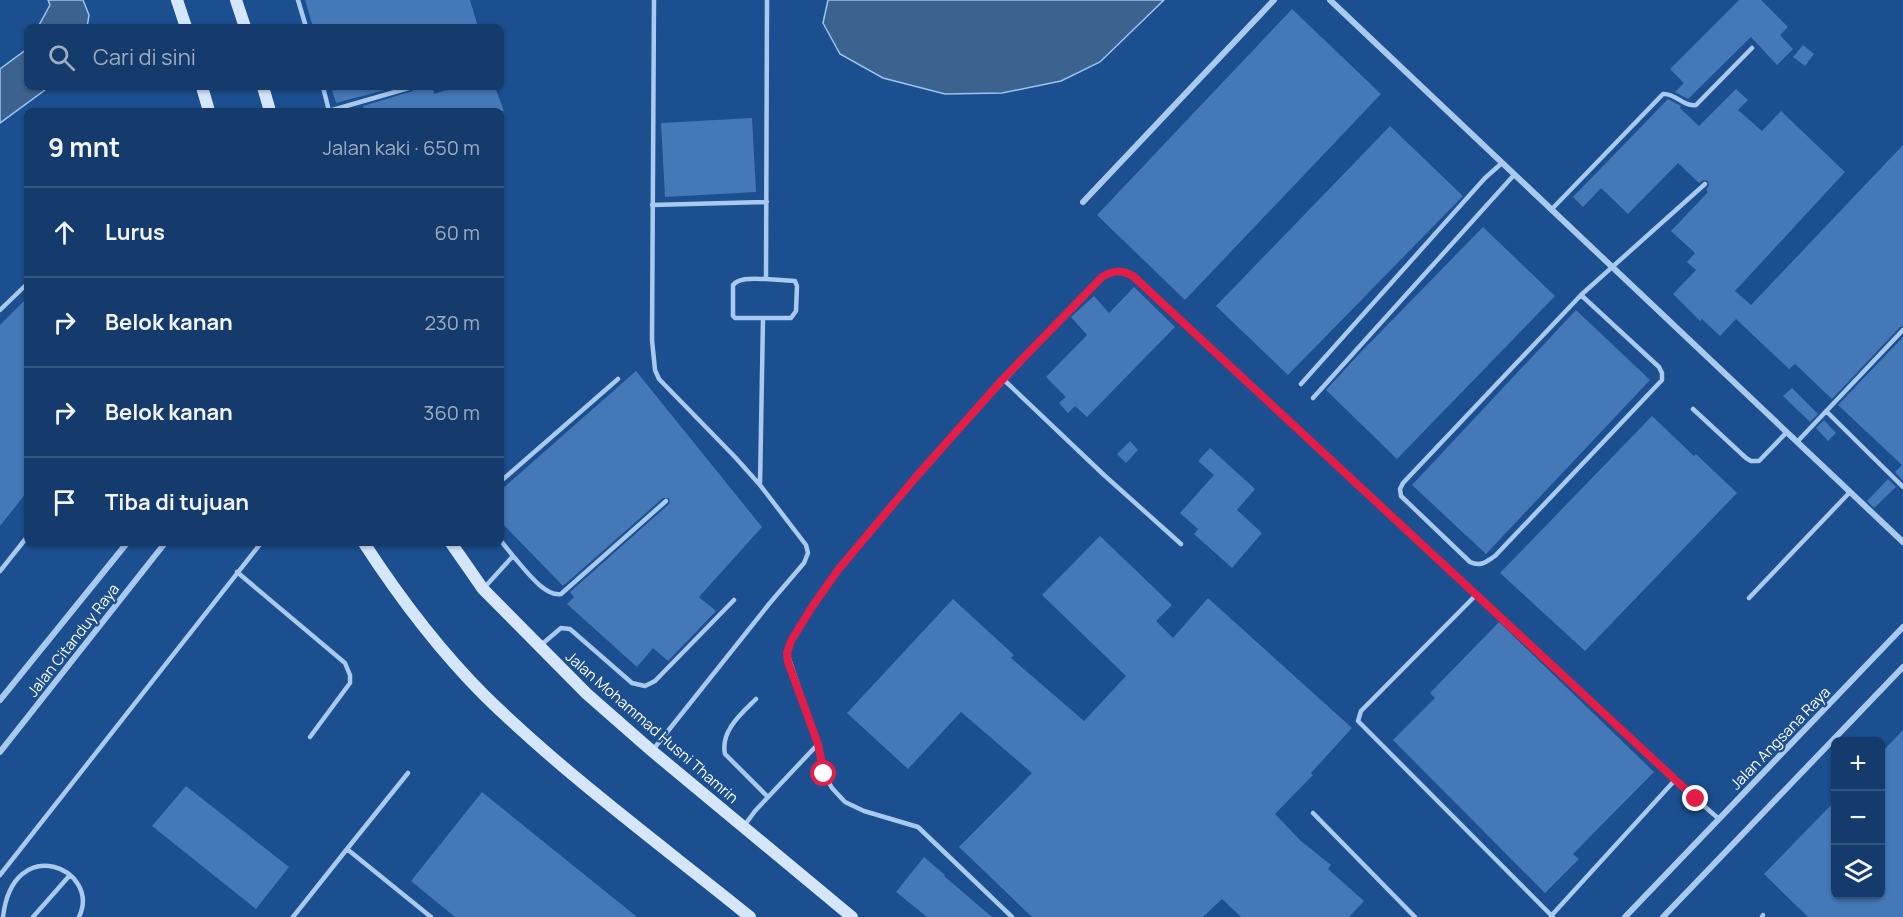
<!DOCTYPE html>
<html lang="id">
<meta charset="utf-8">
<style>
:root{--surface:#143b6b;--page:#1d4271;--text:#f1f3f6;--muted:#9dadc1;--line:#33557e}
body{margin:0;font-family:Manrope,sans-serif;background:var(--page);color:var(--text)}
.controls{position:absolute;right:18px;bottom:18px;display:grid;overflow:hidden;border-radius:9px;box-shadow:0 2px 4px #0004}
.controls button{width:54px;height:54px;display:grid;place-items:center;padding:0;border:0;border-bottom:2px solid var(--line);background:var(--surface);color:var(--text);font:30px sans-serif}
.stop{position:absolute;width:18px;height:18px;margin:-14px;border:4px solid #e11d48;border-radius:50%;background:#fff}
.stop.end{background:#e11d48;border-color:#fff;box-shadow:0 2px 6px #0008}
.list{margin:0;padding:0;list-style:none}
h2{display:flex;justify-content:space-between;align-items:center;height:78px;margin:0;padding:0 24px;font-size:26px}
h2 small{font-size:20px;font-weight:400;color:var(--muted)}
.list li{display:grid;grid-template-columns:39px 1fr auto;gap:18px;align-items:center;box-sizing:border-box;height:90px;padding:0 24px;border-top:2px solid var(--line)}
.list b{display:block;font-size:22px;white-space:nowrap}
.list em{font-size:20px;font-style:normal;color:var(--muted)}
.icon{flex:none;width:33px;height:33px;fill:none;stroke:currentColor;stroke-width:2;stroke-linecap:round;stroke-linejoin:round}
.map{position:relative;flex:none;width:1903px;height:917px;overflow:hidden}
.search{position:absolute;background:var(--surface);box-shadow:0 2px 4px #0004;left:24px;top:24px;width:480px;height:66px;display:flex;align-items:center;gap:15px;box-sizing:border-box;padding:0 21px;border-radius:9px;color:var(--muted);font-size:22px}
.panel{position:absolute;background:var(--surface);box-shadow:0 2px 4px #0004;left:24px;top:108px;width:480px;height:438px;border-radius:9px}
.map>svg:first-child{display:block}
</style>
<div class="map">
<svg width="1903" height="917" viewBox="0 0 1903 917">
<rect width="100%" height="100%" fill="#1b4f8f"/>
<path fill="#3c6290" stroke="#9cc4f0" stroke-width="1.5" d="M 48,0 L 83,0 L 89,15 L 87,27 L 38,27 L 50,5 Z
M 828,0 L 1164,0 L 1100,62 L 1061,81 L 1002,93 L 945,94 L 883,78 L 840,54 L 823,23 Z
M 27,49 L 27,87 L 49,87 L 0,123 L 0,69 Z"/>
<path fill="#4478b7" d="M 305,0 L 470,0 L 478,27 L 313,27 Z
M 1739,0 L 1761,0 L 1788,27 L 1780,35 L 1793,49 L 1777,65 L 1751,37 L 1688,99 L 1675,92 L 1684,83 L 1670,69 Z
M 1292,9 L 1381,94 L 1185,300 L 1097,215 Z
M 1803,45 L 1814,54 L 1805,66 L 1793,57 Z
M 331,87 L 396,87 L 336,103 Z
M 416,87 L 433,87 L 434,94 L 455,87 L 495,87 L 504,111 L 364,111 L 363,106 L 413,91 Z
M 1736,89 L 1748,100 L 1738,110 L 1762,131 L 1781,111 L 1845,172 L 1735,291 L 1751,305 L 1903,145 L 1903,326 L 1900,327 L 1832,399 L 1795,364 L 1789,369 L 1736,319 L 1720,336 L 1702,319 L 1700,321 L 1673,294 L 1696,270 L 1687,262 L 1695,253 L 1671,231 L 1708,192 L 1706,190 L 1709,185 L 1708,181 L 1704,180 L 1699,183 L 1678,163 L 1628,214 L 1601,188 L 1583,207 L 1573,197 L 1668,99 L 1681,106 L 1680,108 L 1699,126 Z
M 752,118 L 756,192 L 665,197 L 661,123 Z
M 1390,126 L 1463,196 L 1288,375 L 1216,306 Z
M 1483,227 L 1555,296 L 1397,459 L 1326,390 L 1360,353 Z
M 1134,287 L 1175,327 L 1087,417 L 1075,406 L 1068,413 L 1059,403 L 1066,397 L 1046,377 L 1087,335 L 1071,317 L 1094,296 L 1109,313 Z
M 27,298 L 27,492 L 0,526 L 0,325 Z
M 1576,310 L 1650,380 L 1486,554 L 1412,485 Z
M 1903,337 L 1903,481 L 1895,472 L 1902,465 L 1838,405 Z
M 636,371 L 762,527 L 699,597 L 716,611 L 697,631 L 668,661 L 653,648 L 637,667 L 567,604 L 574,597 L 570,592 L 669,504 L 670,501 L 669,498 L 663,498 L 563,586 L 501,522 L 501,490 Z
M 1792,388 L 1818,414 L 1810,422 L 1783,396 Z
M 1652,416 L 1694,456 L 1696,454 L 1737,493 L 1585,651 L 1500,573 Z
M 1824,420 L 1836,433 L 1828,441 L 1816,428 Z
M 1130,441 L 1138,450 L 1126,463 L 1117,454 Z
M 1210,448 L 1255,489 L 1237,510 L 1262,533 L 1232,568 L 1194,534 L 1198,529 L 1180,513 L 1214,475 L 1198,461 Z
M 1888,479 L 1896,487 L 1874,508 L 1867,501 Z
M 1100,536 L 1172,605 L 1156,621 L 1173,638 L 1208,598 L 1352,728 L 1311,773 L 1313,775 L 1275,814 L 1301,841 L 1331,865 L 1328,869 L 1364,901 L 1349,917 L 1241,917 L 1222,899 L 1203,917 L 1032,917 L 959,847 L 1032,773 L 961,712 L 908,769 L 847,713 L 953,599 L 1014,655 L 1011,658 L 1084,721 L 1126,676 L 1042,595 Z
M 1499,622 L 1654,772 L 1573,854 L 1579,859 L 1545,893 L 1393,740 L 1435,698 L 1430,693 Z
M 1903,730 L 1903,917 L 1808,917 L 1764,874 L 1836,800 L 1836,894 L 1881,894 L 1881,753 Z
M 186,786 L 289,867 L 256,909 L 152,826 Z
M 482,792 L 637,917 L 455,917 L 411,881 Z
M 924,857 L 945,875 L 944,876 L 992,917 L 927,917 L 896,892 Z"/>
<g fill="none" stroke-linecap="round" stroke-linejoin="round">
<path stroke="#a9c9ee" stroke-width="4.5" d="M 298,0 L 306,27
M 654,0 L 652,340 L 655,370 L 659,379 L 735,457 L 760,485 L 763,318
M 323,87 L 329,111
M 329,111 L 412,87
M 652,205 L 767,202
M 1551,210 L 1663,94 C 1676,93 1683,107 1696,105 L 1752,48
M 766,279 L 767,0
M 766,279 L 795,281 L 797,286 L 796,311 L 791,318 L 735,318 L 733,316 L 733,285 C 740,277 755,279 766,279 Z
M 1581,295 L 1659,367 L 1662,373 L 1662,380 L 1495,556 C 1486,562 1481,567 1470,562 L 1401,496 L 1400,489 L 1403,483 L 1581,295 L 1705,184
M 0,310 L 27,284
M 1003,379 L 1104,475 L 1181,544
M 1301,384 L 1485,178 L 1502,163
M 1313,398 L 1514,175
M 1693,409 L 1746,458 L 1751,461 L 1759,461 L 1787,432
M 1826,411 L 1903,487
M 1797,442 L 1903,330
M 501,481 L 618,379
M 513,556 C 524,568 544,597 561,594 L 666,501
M 0,571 L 27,537
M 237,572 L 345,663 L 350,675 L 350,683 L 310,737
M 483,589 L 513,556 L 501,541
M 1476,595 L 1361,711 L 1358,721 L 1553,917
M 1749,598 L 1850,492
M 541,645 L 561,628 L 570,629 L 632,683 L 645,686 L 655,681 L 734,600
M 756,699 C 742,713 720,731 725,754 L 768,797
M 818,744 L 824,774 L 832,788 L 845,802 L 864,811 L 918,827 L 1012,917
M 652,751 L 769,604 L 804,563 L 808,553 L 806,545 L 760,485
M 1313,813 L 1415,917
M 744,826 L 755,811 L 818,744 L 787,653 C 805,606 843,565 875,526 C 947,440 1024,358 1102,277 C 1113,270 1122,270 1133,276 L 1696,799 L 1719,819
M 347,849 L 408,773
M 0,875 L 261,543
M 1551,916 L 1675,780
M 3,917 C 13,831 102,869 79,917
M 33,917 L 70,875
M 293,917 L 347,849 L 431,917
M 1762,917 L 1763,915"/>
<path stroke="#a9c9ee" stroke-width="6" d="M 1330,0 L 1903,542
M 1083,202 L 1274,0
M 0,700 L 127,543
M 0,752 L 165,543
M 1625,917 L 1903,627
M 1663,917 L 1903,667"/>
<path stroke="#d6e6fa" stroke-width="12" d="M 177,0 L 186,27
M 236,0 L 245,27
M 202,87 L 209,111
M 263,87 L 270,111
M 364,543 C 399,597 439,650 485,696 C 567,776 661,845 750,917
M 451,543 L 483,589 L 587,694 L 652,751 L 852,917"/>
</g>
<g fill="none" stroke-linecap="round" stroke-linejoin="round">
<path stroke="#e11d48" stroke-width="8" d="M 824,774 L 818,744 L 788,662 L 787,653 L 791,641 L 812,607 L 838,570 L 916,477 L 1003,379 L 1102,277 C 1113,270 1122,270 1133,276 L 1696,799"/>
</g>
<g text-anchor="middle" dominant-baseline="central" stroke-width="4.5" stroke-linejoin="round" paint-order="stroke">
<g font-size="15" fill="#fff" stroke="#1b4f8f">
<text transform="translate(73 640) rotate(-52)">Jalan Citanduy Raya</text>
<text transform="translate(652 727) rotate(41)">Jalan Mohammad Husni Thamrin</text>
<text transform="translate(1780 738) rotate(-46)">Jalan Angsana Raya</text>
</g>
</g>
</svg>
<div class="controls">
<button>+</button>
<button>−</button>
<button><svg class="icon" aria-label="layers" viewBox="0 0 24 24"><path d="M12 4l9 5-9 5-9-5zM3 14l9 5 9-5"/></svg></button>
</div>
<div class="stop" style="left:824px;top:774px"></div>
<div class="stop end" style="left:1696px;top:799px"></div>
<div class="search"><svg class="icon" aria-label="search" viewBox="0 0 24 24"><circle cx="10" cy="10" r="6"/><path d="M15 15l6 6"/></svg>Cari di sini</div>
<section class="panel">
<h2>9 mnt<small>Jalan kaki · 650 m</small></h2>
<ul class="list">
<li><svg class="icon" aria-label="ahead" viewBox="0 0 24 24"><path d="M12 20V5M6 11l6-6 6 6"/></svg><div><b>Lurus</b></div><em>60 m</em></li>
<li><svg class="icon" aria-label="right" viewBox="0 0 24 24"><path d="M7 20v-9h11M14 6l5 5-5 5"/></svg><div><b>Belok kanan</b></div><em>230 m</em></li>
<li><svg class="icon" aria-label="right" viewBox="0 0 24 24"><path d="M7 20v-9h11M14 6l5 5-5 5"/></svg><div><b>Belok kanan</b></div><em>360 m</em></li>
<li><svg class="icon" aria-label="arrive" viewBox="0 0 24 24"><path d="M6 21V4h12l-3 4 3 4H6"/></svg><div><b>Tiba di tujuan</b></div></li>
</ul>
</section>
</div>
